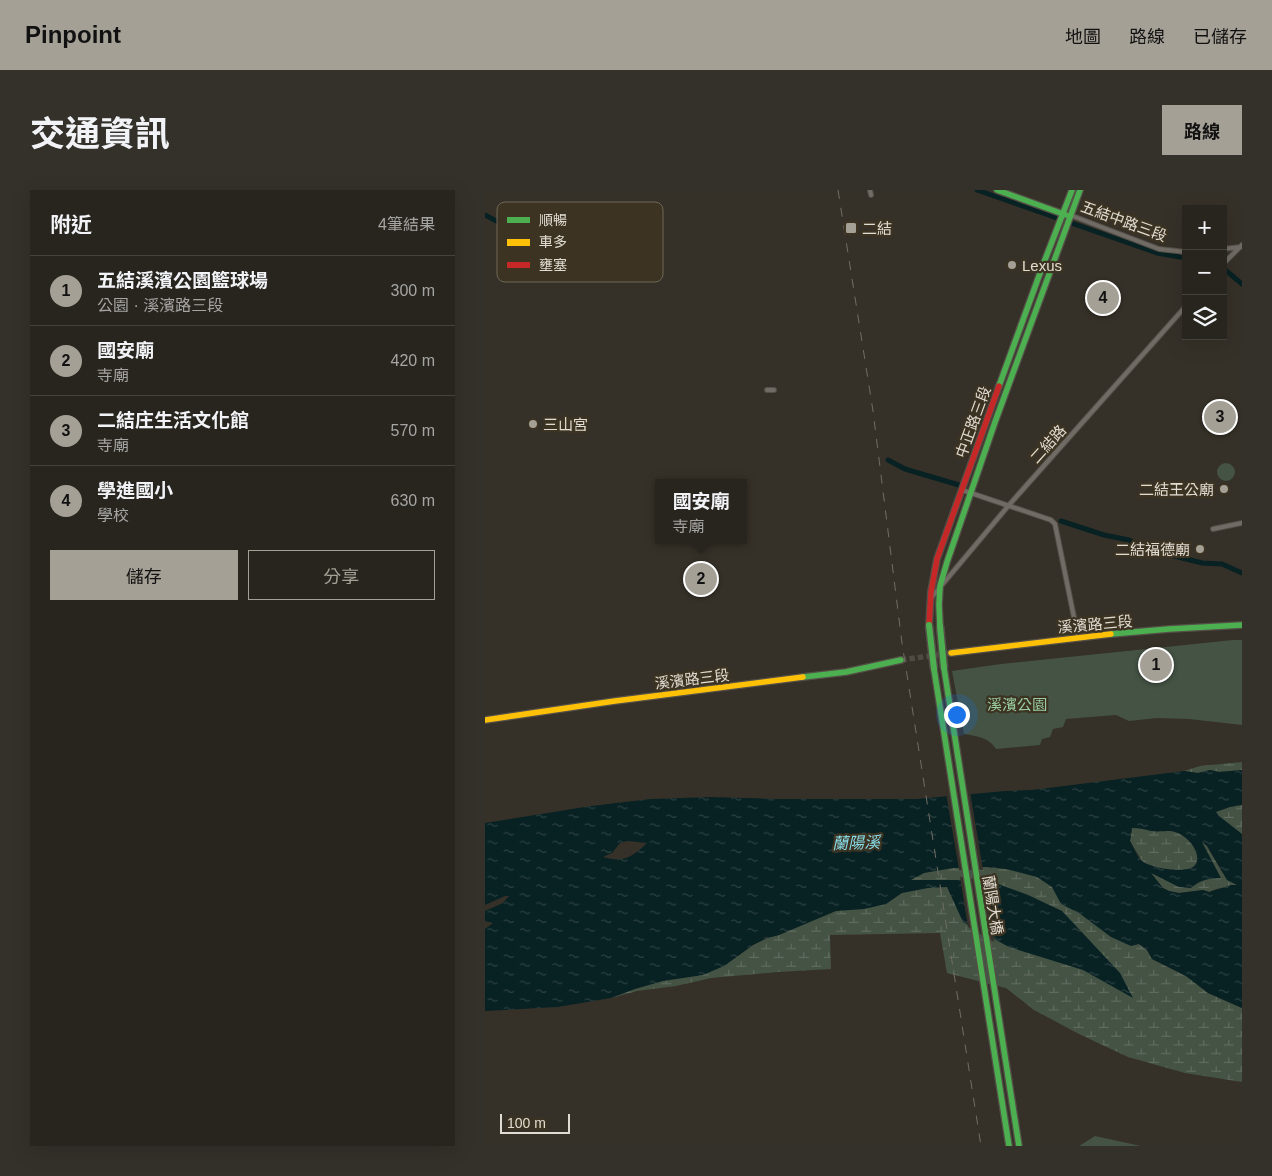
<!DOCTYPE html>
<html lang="zh-TW">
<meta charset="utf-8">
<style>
:root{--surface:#28251e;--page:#34312b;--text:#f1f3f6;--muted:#a5a5a4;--line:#44423c;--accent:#a5a096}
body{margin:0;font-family:Helvetica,"Noto Sans TC",sans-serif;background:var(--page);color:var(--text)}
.controls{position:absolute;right:15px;top:15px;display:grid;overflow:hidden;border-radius:0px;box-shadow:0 5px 20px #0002}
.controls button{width:45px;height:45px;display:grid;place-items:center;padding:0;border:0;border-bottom:1px solid var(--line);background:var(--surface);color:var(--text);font:25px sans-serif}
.scale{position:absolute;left:15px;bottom:12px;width:70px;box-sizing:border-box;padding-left:5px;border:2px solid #e1dcd1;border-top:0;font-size:14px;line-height:18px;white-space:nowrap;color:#e1dcd1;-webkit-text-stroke:4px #3c3322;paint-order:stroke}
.you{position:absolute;left:471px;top:524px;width:18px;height:18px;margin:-12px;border:4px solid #fff;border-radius:50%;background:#1a73e8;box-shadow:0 0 0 8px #1a73e833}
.badge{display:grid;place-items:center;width:32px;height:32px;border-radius:50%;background:var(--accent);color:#111;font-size:16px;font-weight:700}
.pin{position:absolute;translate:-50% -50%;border:2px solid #fff;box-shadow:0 1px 5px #0006}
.popup{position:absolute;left:170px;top:289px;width:92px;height:65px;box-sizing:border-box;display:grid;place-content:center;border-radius:0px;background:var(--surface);filter:drop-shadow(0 1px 4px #0005);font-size:16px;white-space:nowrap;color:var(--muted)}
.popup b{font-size:19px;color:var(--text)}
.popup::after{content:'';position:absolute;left:50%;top:100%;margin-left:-10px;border:10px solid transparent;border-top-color:var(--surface)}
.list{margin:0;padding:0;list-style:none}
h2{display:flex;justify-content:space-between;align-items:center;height:65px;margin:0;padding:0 20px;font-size:21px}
h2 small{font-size:16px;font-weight:400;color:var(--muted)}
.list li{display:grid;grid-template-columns:32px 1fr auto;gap:15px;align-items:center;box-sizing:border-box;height:70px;padding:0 20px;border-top:1px solid var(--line)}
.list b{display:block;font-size:19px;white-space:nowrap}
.list p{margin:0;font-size:16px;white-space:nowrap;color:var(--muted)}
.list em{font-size:16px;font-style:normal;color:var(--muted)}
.actions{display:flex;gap:10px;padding:15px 20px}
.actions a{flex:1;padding:11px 0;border:1px solid var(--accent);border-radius:0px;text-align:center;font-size:18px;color:var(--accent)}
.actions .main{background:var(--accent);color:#111}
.icon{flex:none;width:28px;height:28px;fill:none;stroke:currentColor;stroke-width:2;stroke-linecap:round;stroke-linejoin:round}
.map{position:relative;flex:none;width:757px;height:956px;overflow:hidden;border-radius:0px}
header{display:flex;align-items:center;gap:30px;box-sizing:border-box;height:70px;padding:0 25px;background:var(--accent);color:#111}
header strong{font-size:24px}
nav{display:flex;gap:28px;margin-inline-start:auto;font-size:18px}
.intro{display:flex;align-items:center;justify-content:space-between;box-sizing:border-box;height:120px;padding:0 30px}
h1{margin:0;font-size:35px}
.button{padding:12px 22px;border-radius:0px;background:var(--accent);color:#111;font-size:18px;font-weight:700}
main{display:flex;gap:30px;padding:0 30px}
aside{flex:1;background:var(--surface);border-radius:0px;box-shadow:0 5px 20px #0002}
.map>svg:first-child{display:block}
</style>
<header>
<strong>Pinpoint</strong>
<nav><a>地圖</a><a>路線</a><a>已儲存</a></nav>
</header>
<div class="intro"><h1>交通資訊</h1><a class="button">路線</a></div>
<main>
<aside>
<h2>附近<small>4筆結果</small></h2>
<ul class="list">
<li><span class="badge">1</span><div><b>五結溪濱公園籃球場</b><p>公園 · 溪濱路三段</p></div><em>300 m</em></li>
<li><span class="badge">2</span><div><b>國安廟</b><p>寺廟</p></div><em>420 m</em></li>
<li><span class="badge">3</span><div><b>二結庄生活文化館</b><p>寺廟</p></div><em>570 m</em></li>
<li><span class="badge">4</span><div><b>學進國小</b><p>學校</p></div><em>630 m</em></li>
</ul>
<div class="actions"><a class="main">儲存</a><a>分享</a></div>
</aside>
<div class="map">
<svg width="757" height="956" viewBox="0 0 757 956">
<defs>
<pattern id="wetland-marsh" width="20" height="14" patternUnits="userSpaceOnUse" patternTransform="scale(1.25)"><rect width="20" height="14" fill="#445344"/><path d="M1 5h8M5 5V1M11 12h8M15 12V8" fill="none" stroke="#5f6b5e"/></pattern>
<pattern id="water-ripples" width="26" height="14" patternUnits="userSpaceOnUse" patternTransform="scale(1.25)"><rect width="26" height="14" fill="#082123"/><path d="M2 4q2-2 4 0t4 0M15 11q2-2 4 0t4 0" fill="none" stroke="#2c4142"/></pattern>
</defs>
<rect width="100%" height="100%" fill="#363128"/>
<path fill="#445344" d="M732 282a9 9 0 1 1 18 0a9 9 0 1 1-18 0Z
M 748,450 L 757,450 L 757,535 L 704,529 L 672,528 L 644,531 L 631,525 L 581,529 L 578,537 L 568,539 L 565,547 L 557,549 L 555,555 L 511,559 C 504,547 490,546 479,544 L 467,481 L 516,474 Z
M 610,946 L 656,956 L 594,956 Z"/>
<path fill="url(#wetland-marsh)" d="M 757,572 L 757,580 L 734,582 L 725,580 L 713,583 L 699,581 L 715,576 Z
M 757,607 L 757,654 L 694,623 Z
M 654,632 L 688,639 L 715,650 L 722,656 L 737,682 L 753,696 L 731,699 L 724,702 L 718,700 L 694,703 L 684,701 L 678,698 L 669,687 L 657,671 L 645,651 L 647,638 Z
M 502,677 C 518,679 538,680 552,686 C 593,704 626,734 662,760 L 667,769 L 701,786 L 723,803 L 757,818 L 757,892 L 700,883 L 643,867 L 594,844 L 549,820 L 521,798 L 462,783 L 455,743 L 345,745 L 346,779 L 293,782 L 226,788 L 191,796 L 152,801 L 126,808 L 147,795 L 239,776 L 268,755 L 282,748 L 294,745 L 442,678 Z"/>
<path fill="url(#water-ripples)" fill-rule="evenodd" d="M 725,580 L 734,582 L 757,580 L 757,615 L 745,617 L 731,622 L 734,626 L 757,644 L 757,818 L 723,803 L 701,786 L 667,769 L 662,760 L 654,754 L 646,756 L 626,747 L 594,723 L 576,714 L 567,697 L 552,687 L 521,679 L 502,677 L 468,678 L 439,683 L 426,690 L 471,690 L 513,694 L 543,705 L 577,721 L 635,783 L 648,808 L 598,780 L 524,757 L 478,732 L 462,697 L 443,698 L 417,703 L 401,714 L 379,719 L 351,721 L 294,745 L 282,748 L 268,755 L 239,776 L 218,785 L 178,791 L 150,799 L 126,808 L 73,817 L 0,821 L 0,739 L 8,733 L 0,731 L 0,721 L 18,713 L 24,706 L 20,706 L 0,715 L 0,633 L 106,616 L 165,609 L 226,607 L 292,609 L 431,609 L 520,601 L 547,600 L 699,581 L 713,583 ZM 647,638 C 654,638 659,639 666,641 C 672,642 679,641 685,641 C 696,642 708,652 711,662 C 713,667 713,673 709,676 C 701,684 665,678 657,671 C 653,668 648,656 645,651 ZM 143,651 L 162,653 C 147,667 139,673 118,667 L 127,663 L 135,653 ZM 717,652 L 722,656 L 742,690 L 752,695 L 746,695 L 724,702 L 718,700 L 694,703 L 684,701 L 678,698 L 666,683 L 694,697 L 706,698 C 717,689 722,689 736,688 Z"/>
<path fill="#363128" d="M 485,601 L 498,680 L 474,680 L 461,603 Z
M 475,687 L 499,690 L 509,752 L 483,737 Z"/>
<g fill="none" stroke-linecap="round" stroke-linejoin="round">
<path stroke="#082123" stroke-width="5" d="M 492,0 L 672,63 L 701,68
M 0,25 L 15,33
M 738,78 L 757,94
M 403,270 L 420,279 L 474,295
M 576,331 L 619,345 L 644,350 L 658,358 L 717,373 L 737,374 L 757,383"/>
<path stroke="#504b41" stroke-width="5.5" stroke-dasharray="5.5 3" stroke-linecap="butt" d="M 416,470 L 466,463"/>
<defs>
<path id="street" d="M 385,0 L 386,5
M 585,25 L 674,59 L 701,62
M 738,59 L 756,57
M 738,74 L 757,55
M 282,200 L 289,200
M 477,300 L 566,330 L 570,334 L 593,447
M 728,339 L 757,333
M 446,408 L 524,315 L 701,116"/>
<path id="fast" d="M 512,0 L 581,25
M 514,196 L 558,75 L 587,0
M 455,436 L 454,415 L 455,396 L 462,372 L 510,232 L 595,0
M 626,444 L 684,439 L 757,435
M 459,478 L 534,956
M 449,479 L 524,956
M 318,487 L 361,482 L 416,470"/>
<path id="slow" d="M 466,463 L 626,444
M 0,530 L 130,511 L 318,487"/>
<path id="jam" d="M 444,435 L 446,402 L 452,369 L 514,196"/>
</defs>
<use href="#street" stroke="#544f47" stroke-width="6"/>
<use href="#fast" stroke="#544f47" stroke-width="8"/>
<use href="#slow" stroke="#544f47" stroke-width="8"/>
<use href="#jam" stroke="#544f47" stroke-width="8"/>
<use href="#street" stroke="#706c65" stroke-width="4"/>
<use href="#fast" stroke="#4caf50" stroke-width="5.5"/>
<use href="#slow" stroke="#ffc107" stroke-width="5.5"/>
<use href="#jam" stroke="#c62828" stroke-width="5.5"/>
<path stroke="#716c65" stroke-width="1" stroke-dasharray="9 9" stroke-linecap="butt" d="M 353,0 L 388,221 L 417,453 L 496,956"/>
<defs>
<path id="fast-bridge" d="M 444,435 L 449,479
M 455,436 L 459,478"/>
</defs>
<use href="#fast-bridge" stroke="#544f47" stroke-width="9" stroke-linecap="butt"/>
<use href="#fast-bridge" stroke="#4caf50" stroke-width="6"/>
</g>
<g fill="#a5a096" stroke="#3c3322" stroke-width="2">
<rect x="360" y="32" width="12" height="12" rx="2.5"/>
<circle cx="527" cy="75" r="5"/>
<circle cx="48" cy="234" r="5"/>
<circle cx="739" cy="299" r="5"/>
<circle cx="715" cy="359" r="5"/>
</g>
<g text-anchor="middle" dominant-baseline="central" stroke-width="4.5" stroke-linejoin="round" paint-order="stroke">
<g font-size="15" fill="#e1dcd1" stroke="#3c3322">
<text transform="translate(639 31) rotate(20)">五結中路三段</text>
<text transform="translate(488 232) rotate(-70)">中正路三段</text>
<text transform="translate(563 254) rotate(-48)">二結路</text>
<text transform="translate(610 434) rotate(-5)">溪濱路三段</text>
<text transform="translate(207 489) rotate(-7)">溪濱路三段</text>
<text transform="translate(508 715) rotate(81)">蘭陽大橋</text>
</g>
<g font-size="15" fill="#e1dcd1" stroke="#3c3322" text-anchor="start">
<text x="377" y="38">二結</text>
<text x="537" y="75">Lexus</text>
<text x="58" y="234">三山宮</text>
<text x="729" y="299" text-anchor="end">二結王公廟</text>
<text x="705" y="359" text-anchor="end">二結福德廟</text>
</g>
<g font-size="15" fill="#9acea0" stroke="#3c3322">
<text x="532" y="514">溪濱公園</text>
</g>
<g font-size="16" font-style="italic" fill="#87dde9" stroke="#3c3322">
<text transform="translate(371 653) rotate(-2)">蘭陽溪</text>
</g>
</g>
<rect x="12" y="12" width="166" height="80" rx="8" fill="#3c3322" stroke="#6e6657" stroke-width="1"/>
<rect x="22" y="27" width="23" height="6" fill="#4caf50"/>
<rect x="22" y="49" width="23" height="7" fill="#ffc107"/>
<rect x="22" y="72" width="23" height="6" fill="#c62828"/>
<g font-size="14" fill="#e1dcd1">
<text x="54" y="35">順暢</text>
<text x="54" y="57">車多</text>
<text x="54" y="80">壅塞</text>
</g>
</svg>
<div class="controls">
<button>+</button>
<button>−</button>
<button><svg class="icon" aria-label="layers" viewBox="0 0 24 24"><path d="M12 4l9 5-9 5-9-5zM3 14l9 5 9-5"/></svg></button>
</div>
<div class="scale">100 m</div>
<div class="you"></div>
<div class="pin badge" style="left:671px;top:475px">1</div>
<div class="pin badge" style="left:216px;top:389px">2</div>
<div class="popup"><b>國安廟</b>寺廟</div>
<div class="pin badge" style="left:735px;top:227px">3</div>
<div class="pin badge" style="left:618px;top:108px">4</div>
</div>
</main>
